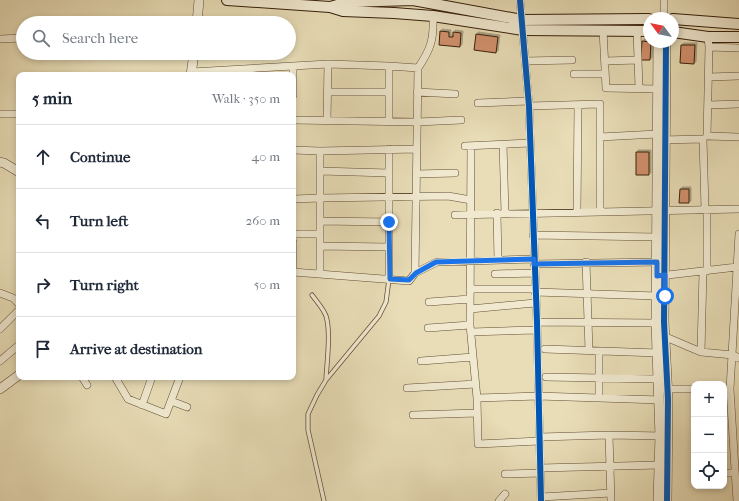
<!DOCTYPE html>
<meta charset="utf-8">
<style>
:root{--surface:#fff;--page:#f6f6f7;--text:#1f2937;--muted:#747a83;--line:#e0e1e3}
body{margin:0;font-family:"IM FELL French Canon",serif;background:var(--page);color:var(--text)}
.controls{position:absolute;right:12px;bottom:12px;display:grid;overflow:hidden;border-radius:8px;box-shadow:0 2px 6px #0003}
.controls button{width:36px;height:36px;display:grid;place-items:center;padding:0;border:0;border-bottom:1px solid var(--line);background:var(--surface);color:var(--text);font:20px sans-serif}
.compass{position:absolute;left:643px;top:12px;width:36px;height:36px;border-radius:50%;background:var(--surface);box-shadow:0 2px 6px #0003;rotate:302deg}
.stop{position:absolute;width:12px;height:12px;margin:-9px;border:3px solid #1a73e8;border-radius:50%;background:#fff}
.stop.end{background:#1a73e8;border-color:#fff;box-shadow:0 1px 4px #0008}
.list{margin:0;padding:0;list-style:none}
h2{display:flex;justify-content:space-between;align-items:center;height:52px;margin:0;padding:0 16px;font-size:17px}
h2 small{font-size:13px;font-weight:400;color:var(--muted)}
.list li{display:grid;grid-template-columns:26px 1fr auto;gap:12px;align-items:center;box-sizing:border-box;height:64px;padding:0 16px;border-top:1px solid var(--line)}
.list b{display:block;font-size:15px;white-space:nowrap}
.list em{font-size:13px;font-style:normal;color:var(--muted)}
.icon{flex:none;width:22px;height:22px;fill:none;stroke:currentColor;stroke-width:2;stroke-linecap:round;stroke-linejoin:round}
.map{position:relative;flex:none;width:739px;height:501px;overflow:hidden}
.search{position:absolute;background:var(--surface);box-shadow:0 2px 6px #0003;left:16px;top:16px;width:280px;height:44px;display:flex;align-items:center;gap:10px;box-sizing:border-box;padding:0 14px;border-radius:22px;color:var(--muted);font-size:15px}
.panel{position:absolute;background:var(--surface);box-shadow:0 2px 6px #0003;left:16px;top:72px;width:280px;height:308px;border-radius:8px}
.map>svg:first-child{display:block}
</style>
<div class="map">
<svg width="739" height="501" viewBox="0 0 739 501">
<defs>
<filter id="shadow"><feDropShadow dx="2" dy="-2" stdDeviation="0" flood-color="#0004"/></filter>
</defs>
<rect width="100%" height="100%" fill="#e8ddb7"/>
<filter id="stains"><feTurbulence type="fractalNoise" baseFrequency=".005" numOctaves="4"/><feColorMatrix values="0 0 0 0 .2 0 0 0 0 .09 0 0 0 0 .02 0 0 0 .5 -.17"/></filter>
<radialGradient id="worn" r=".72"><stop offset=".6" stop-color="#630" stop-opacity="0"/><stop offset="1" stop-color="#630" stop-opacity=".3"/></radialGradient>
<path fill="#d1906d" stroke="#361e09" filter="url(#shadow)" d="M 440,31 L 449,32 L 449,37 L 453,37 L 453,32 L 461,33 L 460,47 L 439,45 Z
M 476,34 L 498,37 L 496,53 L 474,50 Z
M 642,41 L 651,42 L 650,60 L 641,60 Z
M 681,45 L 695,45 L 694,64 L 680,63 Z
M 636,152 L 649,152 L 649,175 L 636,175 Z
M 680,189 L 689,189 L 689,203 L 679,203 Z"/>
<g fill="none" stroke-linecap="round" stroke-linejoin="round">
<defs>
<path id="service" d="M 312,295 C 317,302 323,308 326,316 C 331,332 327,361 326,379
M 324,501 L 308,430 L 308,414 L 317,395 L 326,380 L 379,316 L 386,302 L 389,279"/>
<path id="minor" d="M 520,0 L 529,106 L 537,322 L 541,501
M 664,18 L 664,0
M 603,30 L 606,88 L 657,89
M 637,30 L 639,88
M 708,37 L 709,47 L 707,136 L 739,137
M 0,39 L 23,38
M 709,47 L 739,48
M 525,61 L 572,60
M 605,61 L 638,60
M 293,66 L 328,64 L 389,66
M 192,72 L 293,66 L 293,95
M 574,74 L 605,74
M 709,77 L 739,76
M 327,92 L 389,92
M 417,92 L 455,94
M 478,103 L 529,101
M 708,105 L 739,104
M 529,106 L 600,104 L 600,211
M 0,114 L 19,114
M 293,120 L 417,122 L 461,120
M 327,121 L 328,64
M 389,122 L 389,66 L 418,68
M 600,137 L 657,134
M 661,140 L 703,139 L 705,209
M 503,144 L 505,213
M 465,146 L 530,143
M 471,146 L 470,325 L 477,398 L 478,444 L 539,441
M 389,149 L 389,279
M 293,150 L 320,151 L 417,149
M 320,171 L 389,173
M 416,174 L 455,173
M 293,199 L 321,198 L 448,196 L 471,200
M 577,212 L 578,105
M 497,213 L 498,260
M 455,215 L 739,209
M 320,221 L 389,222
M 293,234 L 320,234
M 533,235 L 657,237
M 293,242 L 293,272 L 409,281 L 415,273 L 418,68 C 431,49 434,39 433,16
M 320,246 L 389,247
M 586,262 L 589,350
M 534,264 L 657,262
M 707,271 L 707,209
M 415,273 L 437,262 L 534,259
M 320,274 L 320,151
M 495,274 L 534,273
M 659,276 L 737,267
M 470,289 L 535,289
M 535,292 L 657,296
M 0,293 L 13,298 L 19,304
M 429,302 L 470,299
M 470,309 L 535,303
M 537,322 L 656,323
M 428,328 L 470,325
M 0,329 L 19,310
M 471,332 L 536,330
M 661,335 L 701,352 L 733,355 L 739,358
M 545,349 L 658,353
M 701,352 L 703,271
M 0,361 L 19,345
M 421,361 L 473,357
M 82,377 L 87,385
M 115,377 L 128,399 L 166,414 L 180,377
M 546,377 L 659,379
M 407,388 L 476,384
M 664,389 L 694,389
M 477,398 L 538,396 L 660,400
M 599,398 L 599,351
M 171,401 L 187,407
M 142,405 L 152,377
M 413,415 L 477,413
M 609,435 L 611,501
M 540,437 L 609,435 L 664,436
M 540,468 L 659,465
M 724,473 L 735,473
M 505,474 L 540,473
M 541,497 L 611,493
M 499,501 L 505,494
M 737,501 L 730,389 L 739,234"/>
<path id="tertiary" d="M 197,23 L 199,0
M 658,42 L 656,323 L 660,436 L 658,501
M 666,42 L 664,322 L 668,399 L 667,501
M 191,75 L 194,53
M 0,162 L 4,163 L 19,172
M 0,389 L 19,375"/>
<path id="secondary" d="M 227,0 L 330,7 L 343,11 L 394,13 L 433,16 L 523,30 L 649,31
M 330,7 L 348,2 L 413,0 L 522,20 L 649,19
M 673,19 L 739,24
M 673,32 L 708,37 L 739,37"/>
</defs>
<use href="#service" stroke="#624e34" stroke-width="5"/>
<use href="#minor" stroke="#624e34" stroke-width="8"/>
<use href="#tertiary" stroke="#624e34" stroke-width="10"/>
<use href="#secondary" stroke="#361e09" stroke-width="12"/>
<use href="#service" stroke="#f0e9d0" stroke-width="3.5"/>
<use href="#minor" stroke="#f0e9d0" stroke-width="7"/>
<use href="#tertiary" stroke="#f0e9d0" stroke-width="9"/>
<use href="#secondary" stroke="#f0e9d0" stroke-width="10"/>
<defs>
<path id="cycleway" d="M 520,0 L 529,106 L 537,322 L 541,501
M 666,42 L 664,322 L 668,399 L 667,501"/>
</defs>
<use href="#cycleway" stroke="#f0e9d0" stroke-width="8"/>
<use href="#cycleway" stroke="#0057b8" stroke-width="6"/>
</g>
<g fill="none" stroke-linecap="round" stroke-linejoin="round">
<path stroke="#1a73e8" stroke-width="5" d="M 389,222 L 390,279 L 409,280 L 416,273 L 436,262 L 534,259 L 534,264 L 657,262 L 657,276 L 665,275 L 665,296"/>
</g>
<rect width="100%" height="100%" filter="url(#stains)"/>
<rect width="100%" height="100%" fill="url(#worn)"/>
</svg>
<div class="controls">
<button>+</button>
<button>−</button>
<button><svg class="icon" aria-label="locate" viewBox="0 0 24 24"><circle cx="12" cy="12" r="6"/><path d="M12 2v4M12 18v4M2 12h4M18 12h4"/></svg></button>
</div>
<svg class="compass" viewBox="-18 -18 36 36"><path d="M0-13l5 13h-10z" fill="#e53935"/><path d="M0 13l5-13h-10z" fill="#747a83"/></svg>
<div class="stop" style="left:665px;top:296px"></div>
<div class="stop end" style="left:389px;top:222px"></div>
<div class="search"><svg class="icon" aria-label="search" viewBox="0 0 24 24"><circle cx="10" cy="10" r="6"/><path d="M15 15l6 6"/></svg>Search here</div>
<section class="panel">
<h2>5 min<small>Walk · 350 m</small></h2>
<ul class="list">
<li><svg class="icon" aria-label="ahead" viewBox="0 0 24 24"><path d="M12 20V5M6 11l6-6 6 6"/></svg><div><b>Continue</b></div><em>40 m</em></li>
<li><svg class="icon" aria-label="left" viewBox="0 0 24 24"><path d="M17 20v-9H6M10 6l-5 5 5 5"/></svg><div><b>Turn left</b></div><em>260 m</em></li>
<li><svg class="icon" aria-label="right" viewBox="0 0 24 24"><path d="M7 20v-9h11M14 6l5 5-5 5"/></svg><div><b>Turn right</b></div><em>50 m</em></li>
<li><svg class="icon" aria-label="arrive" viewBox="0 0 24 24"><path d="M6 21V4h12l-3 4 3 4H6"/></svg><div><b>Arrive at destination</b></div></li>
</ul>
</section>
</div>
